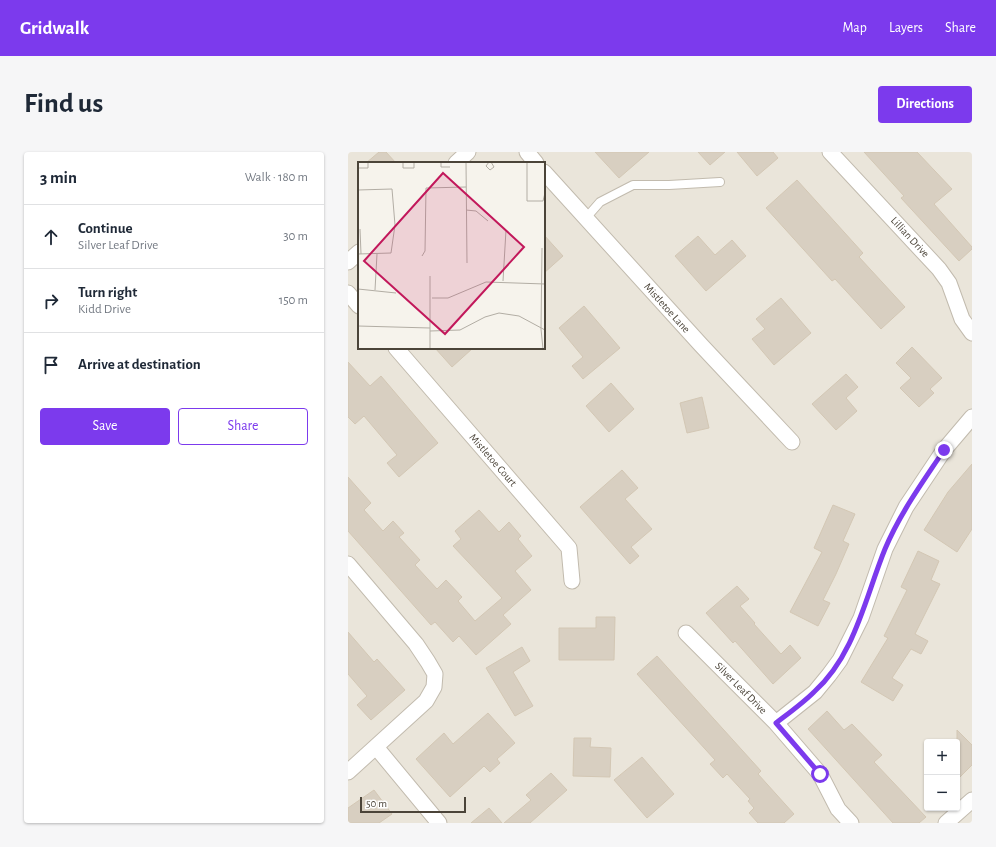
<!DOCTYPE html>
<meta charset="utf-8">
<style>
:root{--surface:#fff;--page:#f6f6f7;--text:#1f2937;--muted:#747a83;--line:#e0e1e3;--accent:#7c3aed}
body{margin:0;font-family:"Alegreya Sans",sans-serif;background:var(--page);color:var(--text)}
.controls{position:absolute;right:12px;bottom:12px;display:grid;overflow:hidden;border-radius:4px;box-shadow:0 1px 3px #0004}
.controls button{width:36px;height:36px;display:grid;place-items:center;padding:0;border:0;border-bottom:1px solid var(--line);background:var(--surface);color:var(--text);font:20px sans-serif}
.scale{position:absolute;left:12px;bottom:10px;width:106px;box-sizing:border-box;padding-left:4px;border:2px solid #4b4439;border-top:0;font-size:11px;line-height:14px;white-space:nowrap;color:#4b4439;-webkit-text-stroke:3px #fff;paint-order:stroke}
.stop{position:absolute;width:12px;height:12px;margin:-9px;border:3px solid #7c3aed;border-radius:50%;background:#fff}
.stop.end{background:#7c3aed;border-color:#fff;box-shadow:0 1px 4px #0008}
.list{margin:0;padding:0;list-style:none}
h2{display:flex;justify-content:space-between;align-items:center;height:52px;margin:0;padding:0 16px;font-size:17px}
h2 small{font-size:13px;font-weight:400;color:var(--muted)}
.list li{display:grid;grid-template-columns:26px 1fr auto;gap:12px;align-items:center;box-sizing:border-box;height:64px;padding:0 16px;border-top:1px solid var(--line)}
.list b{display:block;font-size:15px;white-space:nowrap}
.list p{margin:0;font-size:13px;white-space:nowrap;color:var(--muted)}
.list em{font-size:13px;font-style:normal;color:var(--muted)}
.actions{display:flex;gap:8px;padding:12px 16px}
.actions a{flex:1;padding:9px 0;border:1px solid var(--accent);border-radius:4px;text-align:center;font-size:14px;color:var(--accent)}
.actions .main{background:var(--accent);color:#fff}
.icon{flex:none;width:22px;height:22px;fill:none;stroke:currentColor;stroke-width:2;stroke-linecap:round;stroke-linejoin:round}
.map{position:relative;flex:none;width:624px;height:671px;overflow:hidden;border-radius:4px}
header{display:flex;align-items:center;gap:24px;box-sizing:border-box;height:56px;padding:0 20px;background:var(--accent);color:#fff}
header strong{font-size:19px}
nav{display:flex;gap:22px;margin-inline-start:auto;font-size:14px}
.intro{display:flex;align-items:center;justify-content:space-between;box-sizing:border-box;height:96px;padding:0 24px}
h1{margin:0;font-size:28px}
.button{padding:10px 18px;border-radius:4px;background:var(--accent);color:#fff;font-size:14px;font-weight:700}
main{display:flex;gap:24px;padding:0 24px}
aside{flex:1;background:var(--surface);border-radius:4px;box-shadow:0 1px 3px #0004}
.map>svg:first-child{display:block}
</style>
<header>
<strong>Gridwalk</strong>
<nav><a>Map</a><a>Layers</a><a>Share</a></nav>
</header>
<div class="intro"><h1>Find us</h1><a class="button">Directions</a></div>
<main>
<aside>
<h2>3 min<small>Walk · 180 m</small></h2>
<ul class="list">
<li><svg class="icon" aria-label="ahead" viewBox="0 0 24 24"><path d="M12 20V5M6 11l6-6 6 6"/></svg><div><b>Continue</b><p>Silver Leaf Drive</p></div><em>30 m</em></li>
<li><svg class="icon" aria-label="right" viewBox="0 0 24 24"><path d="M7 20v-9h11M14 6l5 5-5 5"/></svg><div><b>Turn right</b><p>Kidd Drive</p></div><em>150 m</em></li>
<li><svg class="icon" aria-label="arrive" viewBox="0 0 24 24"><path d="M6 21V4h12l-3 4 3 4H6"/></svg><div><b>Arrive at destination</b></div></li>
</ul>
<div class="actions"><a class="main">Save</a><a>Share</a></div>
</aside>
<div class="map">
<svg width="624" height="671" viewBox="0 0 624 671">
<rect width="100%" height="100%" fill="#f6f3ec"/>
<path fill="#eae5da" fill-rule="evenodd" d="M 0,0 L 624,0 L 624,671 L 0,671 ZM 11,11 L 196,11 L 196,196 L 11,196 ZM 579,590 L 609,590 L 609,656 L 579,656 Z"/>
<path fill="#d8cfc1" stroke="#d3c7b4" d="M 31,0 L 38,0 L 48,11 L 18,11 Z
M 247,0 L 301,0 L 271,26 Z
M 350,0 L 377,0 L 362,13 Z
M 389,0 L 425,0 L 430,6 L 409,24 Z
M 516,0 L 569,0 L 604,37 L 586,52 L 624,95 L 624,97 L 611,109 L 553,46 L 556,44 Z
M 449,28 L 515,101 L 511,105 L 557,155 L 533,177 L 487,127 L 484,129 L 418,56 Z
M 196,83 L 215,104 L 196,121 Z
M 350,84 L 367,103 L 384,88 L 398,104 L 358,139 L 327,104 Z
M 433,146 L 463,181 L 426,213 L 404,187 L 417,177 L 408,167 Z
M 236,154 L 272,196 L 235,227 L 224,214 L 235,205 L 211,176 Z
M 564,195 L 594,226 L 582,237 L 586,241 L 571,255 L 552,236 L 563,226 L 548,211 Z
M 87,196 L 125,196 L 104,215 Z
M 0,210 L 22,234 L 33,224 L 90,291 L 51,325 L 39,311 L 49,303 L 16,264 L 7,272 L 0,265 Z
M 498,222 L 510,235 L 498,246 L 509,259 L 488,278 L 464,252 Z
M 263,231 L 286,257 L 261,280 L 238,254 Z
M 354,245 L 361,276 L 339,281 L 332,251 Z
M 624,312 L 624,377 L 609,400 L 576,378 L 600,340 Z
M 274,318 L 290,336 L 277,347 L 304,377 L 283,395 L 291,404 L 282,412 L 232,355 Z
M 0,325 L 23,351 L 16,358 L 35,379 L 45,369 L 56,381 L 51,385 L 72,408 L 67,413 L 89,437 L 98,428 L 114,445 L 110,449 L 127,469 L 154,446 L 105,394 L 113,387 L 107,379 L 131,358 L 151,380 L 161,370 L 173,384 L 170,387 L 184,404 L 167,419 L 183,438 L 155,463 L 163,472 L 128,503 L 111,484 L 105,490 L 87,470 L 83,473 L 0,379 Z
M 485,353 L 507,362 L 495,389 L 501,392 L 488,422 L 475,448 L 482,451 L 470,474 L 442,460 L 474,400 L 466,396 Z
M 570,399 L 591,409 L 583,428 L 592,432 L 567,482 L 580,489 L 573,502 L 563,497 L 544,526 L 555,533 L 545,549 L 513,530 L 540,486 L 536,484 L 559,438 L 553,435 Z
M 389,434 L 401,447 L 392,454 L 407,471 L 406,472 L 433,502 L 442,493 L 453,506 L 425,532 L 387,489 L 385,491 L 358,461 Z
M 248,465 L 267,465 L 266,508 L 211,508 L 211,476 L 248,476 Z
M 0,480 L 26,510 L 29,507 L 57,538 L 23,568 L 9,553 L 19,544 L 0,522 Z
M 174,495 L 182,509 L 165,520 L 185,554 L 167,564 L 138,516 Z
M 309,504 L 413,619 L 410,622 L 446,662 L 436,671 L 410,671 L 401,661 L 406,656 L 400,649 L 402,647 L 379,622 L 375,626 L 362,612 L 367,608 L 289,522 Z
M 479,559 L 496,578 L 504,572 L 534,603 L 526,610 L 578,665 L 571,671 L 545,671 L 460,577 Z
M 140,561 L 167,591 L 149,607 L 152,611 L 142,620 L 136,614 L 102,645 L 68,607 L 96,581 L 105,592 Z
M 609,578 L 624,593 L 624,613 L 609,628 Z
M 226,586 L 243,586 L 242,595 L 263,596 L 262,625 L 225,624 Z
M 294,605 L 326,642 L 299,666 L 266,628 Z
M 203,621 L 219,638 L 182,671 L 156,671 L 183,648 L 178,643 Z
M 26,638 L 44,662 L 31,671 L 0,671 L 0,656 Z
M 141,656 L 154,671 L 123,671 Z"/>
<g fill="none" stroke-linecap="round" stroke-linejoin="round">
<defs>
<path id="service" d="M 238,66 L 252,50 L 285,33 L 321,33 L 372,30"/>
<path id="minor" d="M 179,0 L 188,11
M 482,0 L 591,117 L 601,131 L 614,167 L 624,181
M 108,11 L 120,0
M 196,20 L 353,193 L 444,290
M 0,110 L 11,100
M 0,141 L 11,154
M 48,196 L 221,396 L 224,429
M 0,412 L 68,492 L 80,510 L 87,522 L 86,535 L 78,549 L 0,620
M 338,481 L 428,571 L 472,622 L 490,657 L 503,671
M 428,571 L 467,540 L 481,523 L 492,508 L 513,466 L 537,397 L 558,355 L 596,298 L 624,265
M 28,595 L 91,671
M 598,671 L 624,648"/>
</defs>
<use href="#service" stroke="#c2bbae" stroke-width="10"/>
<use href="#minor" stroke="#c2bbae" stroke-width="17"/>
<use href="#service" stroke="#fff" stroke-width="8"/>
<use href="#minor" stroke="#fff" stroke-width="15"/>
</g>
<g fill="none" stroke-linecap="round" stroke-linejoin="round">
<path stroke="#7c3aed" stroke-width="5" d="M 472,622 L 428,571 C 441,561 455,551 466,540 C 507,503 517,446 537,397 C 552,361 575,330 596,298"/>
</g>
<g text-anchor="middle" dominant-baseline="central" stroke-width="3" stroke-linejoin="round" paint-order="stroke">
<g font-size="11" fill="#4b4439" stroke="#fff">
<text transform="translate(562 85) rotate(47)">Lillian Drive</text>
<text transform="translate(319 156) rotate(48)">Mistletoe Lane</text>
<text transform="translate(145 308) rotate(49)">Mistletoe Court</text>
<text transform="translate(393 536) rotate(45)">Silver Leaf Drive</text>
</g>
</g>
<g transform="translate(10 10)">
<rect width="187" height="187" fill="#f6f3ec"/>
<path fill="none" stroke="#b2ada4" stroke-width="1" d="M 45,0 L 45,6 L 56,6 L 56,0M 83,0 L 83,5 L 92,5M 108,0 L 109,101M 131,0 L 128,4 L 132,8 L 136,5 L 133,0M 169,0 L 169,39 L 185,39 L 187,31M 0,6 L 10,6 L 10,0M 0,28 L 34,27 L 37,63 L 33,91 L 0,92M 108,48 L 118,49 L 130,59M 2,67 L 3,92M 184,86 L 183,167 L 185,187M 64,94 L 67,89 L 68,26 L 108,25M 145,119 L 148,68M 0,127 L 38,131M 17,128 L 19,92M 74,136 L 90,136 L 128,120 L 187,122M 0,164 L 72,166M 72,169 L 102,168 L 127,155 L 141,151 L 161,154 L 187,168M 72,187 L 72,114"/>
<path fill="#c2185b" fill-opacity="0.15" stroke="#c2185b" stroke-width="2" d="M 85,11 L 166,85 L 87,172 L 6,99 Z"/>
<rect width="187" height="187" fill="none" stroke="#4b4439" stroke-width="2"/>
</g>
</svg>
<div class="controls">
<button>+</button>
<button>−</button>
</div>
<div class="scale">50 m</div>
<div class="stop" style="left:472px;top:622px"></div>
<div class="stop end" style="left:596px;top:298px"></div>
</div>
</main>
